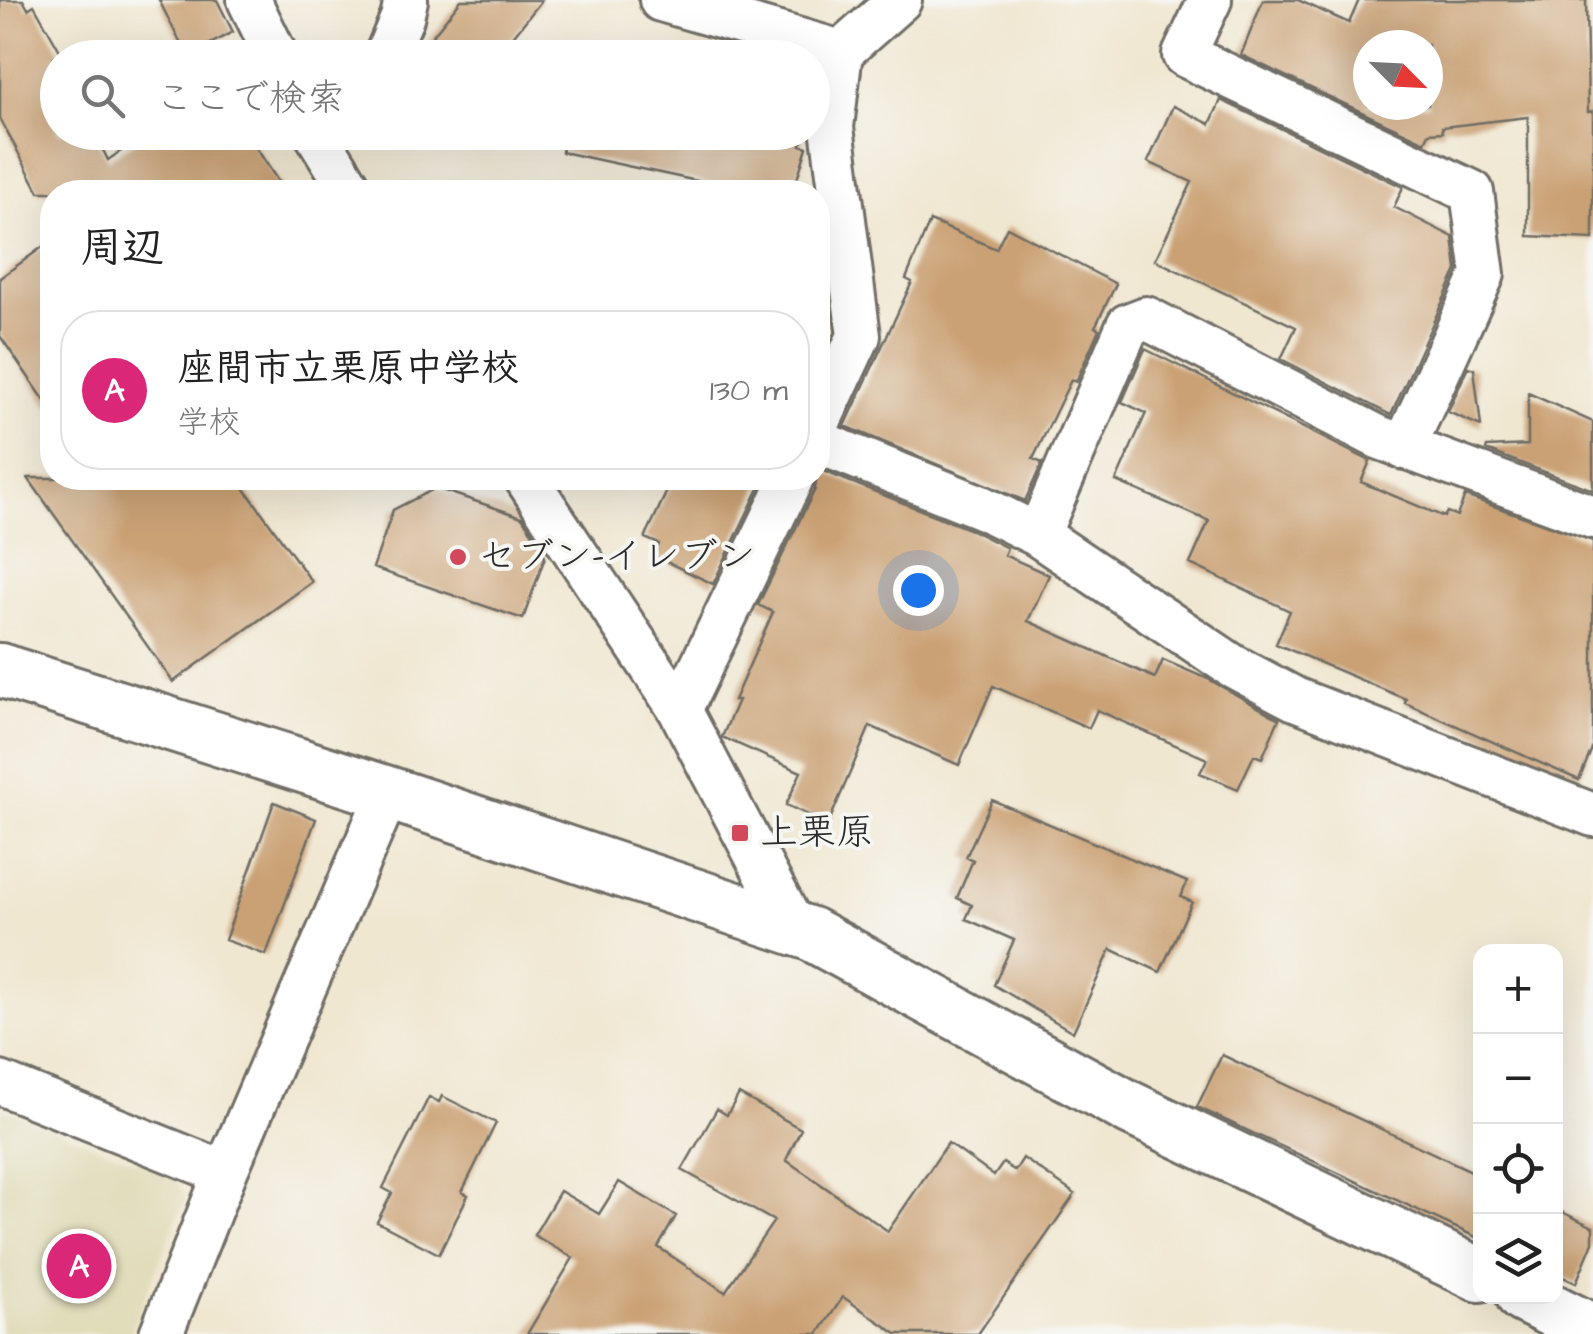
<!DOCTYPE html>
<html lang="ja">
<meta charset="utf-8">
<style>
:root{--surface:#fff;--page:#f6f6f6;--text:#222;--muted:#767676;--line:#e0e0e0;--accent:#db2777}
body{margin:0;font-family:"Architects Daughter","Klee One",sans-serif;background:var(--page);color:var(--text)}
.controls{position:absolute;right:30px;bottom:30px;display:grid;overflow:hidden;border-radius:20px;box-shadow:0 10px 40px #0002}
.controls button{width:90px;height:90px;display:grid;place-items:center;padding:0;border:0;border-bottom:2px solid var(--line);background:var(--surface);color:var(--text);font:50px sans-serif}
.compass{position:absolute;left:1353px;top:30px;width:90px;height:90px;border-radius:50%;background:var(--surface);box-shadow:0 10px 40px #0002;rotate:114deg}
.you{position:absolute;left:918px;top:590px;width:35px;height:35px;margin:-25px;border:8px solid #fff;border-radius:50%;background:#1a73e8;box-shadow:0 0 0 15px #1a73e833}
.badge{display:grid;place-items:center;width:65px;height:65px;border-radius:50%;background:var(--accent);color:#fff;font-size:32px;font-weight:700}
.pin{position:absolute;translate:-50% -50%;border:5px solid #fff;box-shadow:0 2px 10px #0006}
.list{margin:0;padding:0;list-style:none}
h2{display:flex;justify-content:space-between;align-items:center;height:130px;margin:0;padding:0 40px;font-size:42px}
h2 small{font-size:32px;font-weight:400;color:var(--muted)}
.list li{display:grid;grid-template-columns:65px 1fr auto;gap:30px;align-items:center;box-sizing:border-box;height:160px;margin:0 20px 20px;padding:0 20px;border:2px solid var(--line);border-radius:40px}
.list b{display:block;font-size:38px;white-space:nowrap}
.list p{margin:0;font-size:32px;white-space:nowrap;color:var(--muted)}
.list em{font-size:32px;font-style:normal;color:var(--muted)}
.icon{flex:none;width:55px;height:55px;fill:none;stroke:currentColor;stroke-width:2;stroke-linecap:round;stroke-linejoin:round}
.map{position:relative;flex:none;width:1593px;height:1334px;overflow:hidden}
.search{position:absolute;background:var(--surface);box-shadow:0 10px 40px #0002;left:40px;top:40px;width:790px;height:110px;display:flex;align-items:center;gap:25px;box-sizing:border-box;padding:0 35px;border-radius:55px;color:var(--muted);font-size:38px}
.panel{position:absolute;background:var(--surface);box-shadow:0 10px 40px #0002;left:40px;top:180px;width:790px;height:310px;border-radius:40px}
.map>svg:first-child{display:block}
</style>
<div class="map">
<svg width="1593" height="1334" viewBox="0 0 1593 1334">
<rect width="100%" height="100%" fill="#f6f6f2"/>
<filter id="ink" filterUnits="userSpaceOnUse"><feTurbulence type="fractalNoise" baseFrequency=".01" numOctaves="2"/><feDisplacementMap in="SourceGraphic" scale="20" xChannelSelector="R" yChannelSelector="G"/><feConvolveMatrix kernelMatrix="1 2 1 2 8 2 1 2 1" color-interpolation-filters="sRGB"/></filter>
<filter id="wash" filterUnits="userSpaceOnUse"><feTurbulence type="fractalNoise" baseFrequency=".0048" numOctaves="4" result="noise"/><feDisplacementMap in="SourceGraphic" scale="40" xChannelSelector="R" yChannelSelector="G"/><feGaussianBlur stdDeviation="2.25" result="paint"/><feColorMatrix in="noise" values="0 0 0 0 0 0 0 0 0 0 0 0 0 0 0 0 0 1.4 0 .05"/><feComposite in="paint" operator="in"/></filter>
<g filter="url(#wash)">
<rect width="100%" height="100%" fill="#f0e7d1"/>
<path fill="#e1dcba" d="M 0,1108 L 175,1177 L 185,1198 L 130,1334 L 0,1334 Z"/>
<g id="blocks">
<path fill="#caa175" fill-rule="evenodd" d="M 0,0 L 23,0 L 28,9 L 34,5 L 64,58 L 54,58 L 58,65 L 58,132 L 94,132 L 108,160 L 149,132 L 246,132 L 285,192 L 39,192 L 0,118 Z
M 159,0 L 217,0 L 233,32 L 187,56 Z
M 461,0 L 542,0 L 496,58 L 415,58 Z
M 1263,0 L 1298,0 L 1349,23 L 1359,0 L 1586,0 L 1588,112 L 1593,111 L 1593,239 L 1528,236 L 1528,117 L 1442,127 L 1443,132 L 1429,133 L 1425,142 L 1241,55 ZM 1368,45 L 1428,45 L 1428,105 L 1368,105 Z
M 1221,100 L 1403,187 L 1394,207 L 1453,237 L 1457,270 L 1391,415 L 1281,359 L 1296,327 L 1155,260 L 1192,182 L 1148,162 L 1173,106 L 1210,124 Z
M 564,132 L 804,132 L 801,145 L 807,147 L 793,192 L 723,192 L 725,187 L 562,152 Z
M 930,221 L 996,249 L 1007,227 L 1116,284 L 1095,327 L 1099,329 L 1076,382 L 1071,380 L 1033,459 L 1042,463 L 1025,501 L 845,426 L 912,282 L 906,279 Z
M 52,240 L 52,411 L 0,336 L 0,278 Z
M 1145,349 L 1370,461 L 1361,482 L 1444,517 L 1447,512 L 1457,516 L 1465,496 L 1593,541 L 1593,746 L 1579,780 L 1405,703 L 1406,699 L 1276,644 L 1290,611 L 1190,564 L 1209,521 L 1116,481 L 1146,413 L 1122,402 Z
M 1468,367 L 1474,369 L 1481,426 L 1448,412 Z
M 1528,393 L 1593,422 L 1593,490 L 1486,450 L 1487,447 L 1528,445 Z
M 818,469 L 971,530 L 1007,548 L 1004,555 L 1049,575 L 1028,621 L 1155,678 L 1163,660 L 1208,679 L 1279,719 L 1262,758 L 1254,755 L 1238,789 L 1200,773 L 1207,759 L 1097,710 L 1089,728 L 993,686 L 959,765 L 870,726 L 828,824 L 786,805 L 801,772 L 722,737 L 738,700 L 734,700 L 773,612 L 758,605 L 815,489 Z
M 28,478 L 237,478 L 312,582 L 173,682 Z
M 673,478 L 764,478 L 713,584 L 654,556 L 659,544 L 645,538 Z
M 436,488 L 522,517 L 540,544 L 545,557 L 523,619 L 373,568 L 393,510 Z
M 992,800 L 1187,882 L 1181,897 L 1192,902 L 1160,972 L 1111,949 L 1073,1032 L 994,985 L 1014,940 L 966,919 L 972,905 L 957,898 L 973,860 L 966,857 Z
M 274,802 L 316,819 L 266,955 L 225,940 Z
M 1222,1055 L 1480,1175 L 1480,1239 L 1197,1107 Z
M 739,1094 L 801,1129 L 786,1160 L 888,1231 L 948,1143 L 994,1176 L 1003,1163 L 1015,1171 L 1023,1158 L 1075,1194 L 978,1334 L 897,1334 L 843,1297 L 818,1334 L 527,1334 L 573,1258 L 534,1235 L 560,1191 L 599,1214 L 619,1182 L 676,1216 L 658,1247 L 725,1292 L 774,1221 L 682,1170 L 717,1109 L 727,1115 Z
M 442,1096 L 496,1123 L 462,1192 L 468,1195 L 439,1254 L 377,1222 L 392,1193 L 383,1188 L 429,1097 L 439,1102 Z
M 1556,1209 L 1593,1227 L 1593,1242 L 1576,1283 L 1556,1274 Z"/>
</g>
</g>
<g filter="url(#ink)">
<use href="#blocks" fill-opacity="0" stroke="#706d65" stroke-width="2.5"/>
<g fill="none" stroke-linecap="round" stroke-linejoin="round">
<defs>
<path id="minor" d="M 249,0 L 277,58
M 661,0 L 841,52 L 900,0
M 1210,0 L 1184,55 L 1472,192 L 1483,274 L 1404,448
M 385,58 L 402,18 L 406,0
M 315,132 L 352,192
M 818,424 L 859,336 L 832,127 L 841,52
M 818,442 L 981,507 L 1038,535 L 1231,665 L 1295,699 L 1593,815
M 526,478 L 680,710 L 794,928
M 1038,535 L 1128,325 L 1146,318 L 1378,437 L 1593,517
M 680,710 L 792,478
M 0,1083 L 225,1173
M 161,1334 L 225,1173 L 388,793"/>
<path id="tertiary" d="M 0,670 L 388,793 L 811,934 L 1130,1108 L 1480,1275
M 1523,1296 L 1593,1331"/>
</defs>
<use href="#minor" stroke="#706d65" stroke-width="48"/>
<use href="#tertiary" stroke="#706d65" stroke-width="58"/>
<use href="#minor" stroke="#fff" stroke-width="42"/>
<use href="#tertiary" stroke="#fff" stroke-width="52"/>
</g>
</g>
<g fill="#d1495b" stroke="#f6f6f2" stroke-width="4">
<circle cx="458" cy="557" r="10"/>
<rect x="730" y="823" width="20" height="20" rx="5"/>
</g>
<g text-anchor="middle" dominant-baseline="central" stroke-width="8" stroke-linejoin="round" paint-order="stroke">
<g font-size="38" fill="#2b2b2b" stroke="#f6f6f2" text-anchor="start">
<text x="478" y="557">セブン-イレブン</text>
<text x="760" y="833">上栗原</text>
</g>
</g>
</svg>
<div class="controls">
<button>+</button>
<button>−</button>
<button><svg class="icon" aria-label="locate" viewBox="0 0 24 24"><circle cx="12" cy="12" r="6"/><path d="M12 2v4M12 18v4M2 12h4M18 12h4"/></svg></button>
<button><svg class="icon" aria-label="layers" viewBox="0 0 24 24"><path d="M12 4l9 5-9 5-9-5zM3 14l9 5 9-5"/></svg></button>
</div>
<svg class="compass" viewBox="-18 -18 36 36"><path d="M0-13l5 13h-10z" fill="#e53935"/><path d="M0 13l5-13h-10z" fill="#767676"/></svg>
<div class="you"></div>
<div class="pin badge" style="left:79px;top:1266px">A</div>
<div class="search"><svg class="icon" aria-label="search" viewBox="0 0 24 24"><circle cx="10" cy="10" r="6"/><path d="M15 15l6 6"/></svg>ここで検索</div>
<section class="panel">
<h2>周辺<small></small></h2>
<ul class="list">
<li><span class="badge">A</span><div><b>座間市立栗原中学校</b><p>学校</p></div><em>130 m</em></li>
</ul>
</section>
</div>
